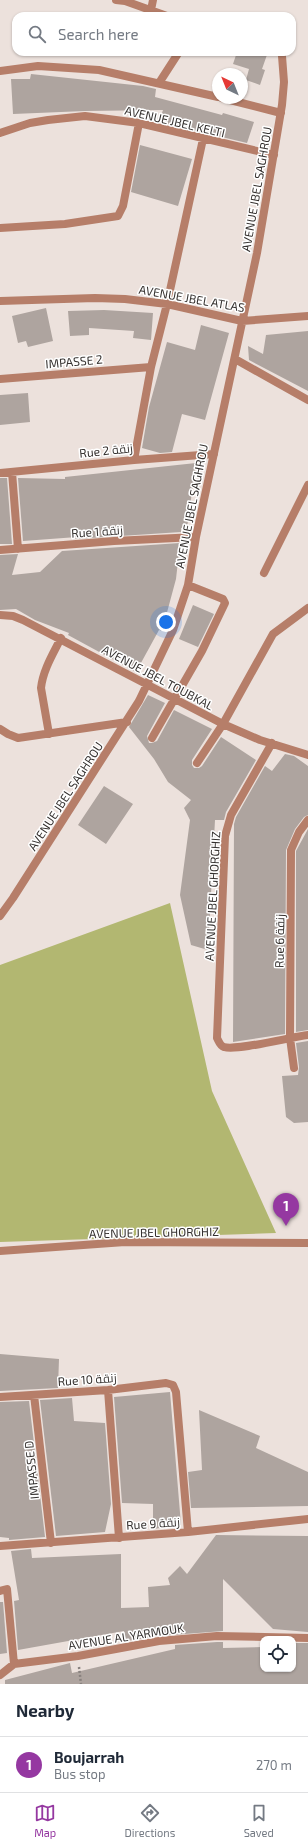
<!DOCTYPE html>
<meta charset="utf-8">
<style>
:root{--surface:#fff;--page:#f6f6f7;--text:#1f2937;--muted:#747a83;--line:#e0e1e3;--accent:#9538a1}
body{margin:0;font-family:"Exo 2",Cairo,sans-serif;background:var(--page);color:var(--text)}
.controls{position:absolute;right:12px;bottom:12px;display:grid;overflow:hidden;border-radius:8px;box-shadow:0 1px 3px #0004}
.controls button{width:36px;height:36px;display:grid;place-items:center;padding:0;border:0;border-bottom:1px solid var(--line);background:var(--surface);color:var(--text);font:20px sans-serif}
.compass{position:absolute;left:212px;top:68px;width:36px;height:36px;border-radius:50%;background:var(--surface);box-shadow:0 1px 3px #0004;rotate:317deg}
.you{position:absolute;left:166px;top:622px;width:14px;height:14px;margin:-10px;border:3px solid #fff;border-radius:50%;background:#1a73e8;box-shadow:0 0 0 6px #1a73e833}
.badge{display:grid;place-items:center;width:26px;height:26px;border-radius:50%;background:var(--accent);color:#fff;font-size:13px;font-weight:700}
.pin{position:absolute;translate:-50% -33px;filter:drop-shadow(0 1px 2px #0008)}
.pin::after{content:'';position:absolute;top:21px;width:14px;height:12px;background:inherit;clip-path:polygon(0 0,100% 0,50% 100%)}
.list{margin:0;padding:0;list-style:none}
h2{display:flex;justify-content:space-between;align-items:center;height:52px;margin:0;padding:0 16px;font-size:17px}
h2 small{font-size:13px;font-weight:400;color:var(--muted)}
.list li{display:grid;grid-template-columns:26px 1fr auto;gap:12px;align-items:center;box-sizing:border-box;height:56px;padding:0 16px;border-top:1px solid var(--line)}
.list b{display:block;font-size:15px;white-space:nowrap}
.list p{margin:0;font-size:13px;white-space:nowrap;color:var(--muted)}
.list em{font-size:13px;font-style:normal;color:var(--muted)}
.icon{flex:none;width:22px;height:22px;fill:none;stroke:currentColor;stroke-width:2;stroke-linecap:round;stroke-linejoin:round}
.map{position:relative;flex:none;width:308px;height:1684px;overflow:hidden}
.search{position:absolute;background:var(--surface);box-shadow:0 1px 3px #0004;left:12px;right:12px;top:12px;height:44px;display:flex;align-items:center;gap:10px;box-sizing:border-box;padding:0 14px;border-radius:12px;color:var(--muted);font-size:15px}
.sheet{height:108px;background:var(--surface)}
nav{display:flex;justify-content:space-around;align-items:center;box-sizing:border-box;height:56px;border-top:1px solid var(--line);background:var(--surface);font-size:11px;color:var(--muted)}
nav a{display:grid;justify-items:center;gap:2px}
nav .on{color:var(--accent)}
.map>svg:first-child{display:block}
</style>
<div class="map">
<svg width="308" height="1684" viewBox="0 0 308 1684">
<rect width="100%" height="100%" fill="#ece1dc"/>
<path fill="#b2b771" d="M 170,903 L 212,1091 L 276,1233 L 0,1242 L 0,965 Z"/>
<path fill="#aea49f" d="M 237,52 L 268,52 L 262,69 L 265,70 L 260,85 L 246,80 L 249,69 L 233,64 Z
M 31,74 L 143,86 L 156,89 L 155,97 L 222,115 L 223,113 L 254,122 L 247,143 L 159,122 L 163,110 L 85,111 L 13,114 L 11,79 L 30,79 Z
M 140,145 L 192,159 L 178,206 L 131,192 Z
M 46,308 L 53,341 L 28,347 L 26,341 L 18,343 L 12,316 Z
M 104,310 L 153,313 L 151,340 L 133,338 L 134,331 L 89,328 L 89,335 L 70,336 L 68,311 Z
M 201,325 L 229,333 L 205,420 L 182,414 L 172,452 L 160,453 L 142,448 L 149,407 L 167,342 L 195,350 Z
M 308,331 L 308,391 L 249,360 L 248,346 L 263,354 L 266,335 Z
M 28,393 L 30,422 L 0,425 L 0,395 Z
M 196,463 L 187,528 L 181,528 L 181,532 L 75,539 L 77,537 L 23,541 L 18,478 L 65,479 L 65,477 Z
M 0,478 L 7,478 L 12,544 L 0,544 Z
M 180,543 L 176,579 L 162,631 L 159,630 L 136,672 L 68,635 L 69,633 L 35,620 L 16,609 L 0,610 L 0,555 L 18,554 L 12,575 L 40,572 L 62,551 Z
M 193,605 L 214,614 L 198,647 L 179,639 Z
M 148,695 L 165,703 L 147,736 L 149,743 L 152,743 L 157,741 L 174,710 L 212,729 L 192,760 L 192,765 L 194,768 L 199,768 L 202,766 L 221,737 L 256,760 L 226,812 L 224,820 L 215,820 L 208,950 L 191,945 L 180,895 L 190,820 L 184,808 L 191,800 L 168,782 L 154,759 L 129,727 Z
M 285,754 L 294,756 L 308,766 L 308,815 L 304,817 L 295,829 L 286,850 L 285,1034 L 233,1042 L 234,824 L 236,817 L 265,766 L 272,771 Z
M 104,786 L 133,804 L 106,844 L 78,825 Z
M 308,829 L 308,1030 L 296,1032 L 296,851 Z
M 308,1041 L 308,1122 L 294,1123 L 286,1117 L 282,1076 L 298,1075 L 299,1067 L 296,1043 Z
M 0,1354 L 59,1359 L 58,1388 L 0,1391 Z
M 170,1392 L 181,1525 L 153,1529 L 153,1504 L 122,1503 L 114,1397 Z
M 72,1398 L 74,1421 L 105,1423 L 111,1504 L 105,1532 L 56,1536 L 40,1400 Z
M 29,1401 L 45,1537 L 9,1540 L 9,1538 L 0,1537 L 0,1402 Z
M 199,1410 L 260,1436 L 256,1448 L 308,1472 L 308,1506 L 191,1508 L 188,1472 L 202,1470 Z
M 216,1535 L 308,1536 L 308,1632 L 273,1629 L 223,1579 L 223,1631 L 159,1636 L 126,1641 L 124,1631 L 18,1650 L 14,1601 L 19,1600 L 11,1551 L 31,1549 L 32,1558 L 121,1554 L 121,1608 L 149,1607 L 148,1587 L 170,1585 L 168,1578 L 180,1566 L 187,1574 Z
M 0,1602 L 3,1602 L 7,1653 L 0,1654 Z
M 217,1642 L 223,1642 L 223,1648 L 263,1647 L 263,1669 L 293,1669 L 293,1643 L 308,1643 L 308,1684 L 5,1684 L 5,1680 L 70,1663 L 72,1673 L 175,1649 L 175,1645 Z"/>
<g fill="none" stroke-linecap="round" stroke-linejoin="round">
<path stroke="#88817e" stroke-width="2.5" stroke-dasharray="2 2" stroke-linecap="butt" d="M 79,1667 L 81,1684"/>
<path stroke="#b67e69" stroke-width="8" d="M 116,0 L 125,1 L 167,16
M 151,10 L 153,0
M 0,71 L 38,66 L 99,70 L 218,97
M 159,83 L 179,52
M 222,98 L 281,113
M 0,133 L 30,123 L 48,120 L 85,116 L 139,123 L 274,155
M 0,228 L 65,224 L 118,216 L 123,206 L 139,123
M 0,301 L 95,298 L 125,299 L 167,304 L 242,321 L 308,316
M 235,359 L 308,400
M 0,379 L 151,367
M 134,460 L 151,367 L 167,304 L 203,139
M 12,472 L 18,549
M 0,473 L 134,460 L 214,454
M 0,550 L 114,541 L 196,537
M 264,573 L 308,485
M 0,615 L 13,616 L 23,620 L 223,724 L 260,740 L 308,755
M 0,729 L 8,734 L 18,738 L 127,722
M 49,734 L 41,688 C 43,670 53,654 61,638
M 152,738 L 202,651 L 225,603 L 223,599 L 188,585
M 272,743 L 231,815 L 225,836 L 217,1038 C 219,1042 220,1046 224,1047 C 237,1051 291,1037 308,1035
M 197,763 L 223,724 L 273,634 L 308,608
M 0,916 L 13,898 L 139,701 L 173,630 L 188,585 L 196,537 L 257,253 L 282,105 L 284,82 L 282,56
M 294,1068 L 290,1038 L 291,850 L 299,832 L 308,820
M 0,1251 L 125,1242 L 308,1243
M 108,1390 L 119,1538
M 34,1395 L 51,1543
M 0,1397 L 108,1390 L 166,1383 L 173,1385 L 176,1392 L 188,1532
M 0,1546 L 188,1532 L 308,1519
M 0,1591 L 7,1589 L 14,1664
M 0,1675 L 14,1664 L 78,1656 L 159,1641 L 217,1636 L 308,1638"/>
</g>
<g text-anchor="middle" dominant-baseline="central" stroke-width="3" stroke-linejoin="round" paint-order="stroke">
<g font-size="12" fill="#35312f" stroke="#fff">
<text transform="translate(175 121) rotate(13)">AVENUE JBEL KELTI</text>
<text transform="translate(256 189) rotate(-80)">AVENUE JBEL SAGHROU</text>
<text transform="translate(192 298) rotate(10)">AVENUE JBEL ATLAS</text>
<text transform="translate(74 361) rotate(-5)">IMPASSE 2</text>
<text transform="translate(106 450) rotate(-6)">Rue 2 زنقة</text>
<text transform="translate(191 506) rotate(-79)">AVENUE JBEL SAGHROU</text>
<text transform="translate(97 531) rotate(-4)">Rue 1 زنقة</text>
<text transform="translate(158 677) rotate(28)">AVENUE JBEL TOUBKAL</text>
<text transform="translate(65 796) rotate(-57)">AVENUE JBEL SAGHROU</text>
<text transform="translate(212 896) rotate(-87)">AVENUE JBEL GHORGHIZ</text>
<text transform="translate(279 941) rotate(-89)">Rue 6 زنقة</text>
<text transform="translate(154 1232) rotate(-1)">AVENUE JBEL GHORGHIZ</text>
<text transform="translate(87 1379) rotate(-4)">Rue 10 زنقة</text>
<text transform="translate(31 1470) rotate(-96)">IMPASSE D</text>
<text transform="translate(153 1523) rotate(-4)">Rue 9 زنقة</text>
<text transform="translate(126 1636) rotate(-9)">AVENUE AL YARMOUK</text>
</g>
</g>
</svg>
<div class="controls">
<button><svg class="icon" aria-label="locate" viewBox="0 0 24 24"><circle cx="12" cy="12" r="6"/><path d="M12 2v4M12 18v4M2 12h4M18 12h4"/></svg></button>
</div>
<svg class="compass" viewBox="-18 -18 36 36"><path d="M0-13l5 13h-10z" fill="#e53935"/><path d="M0 13l5-13h-10z" fill="#747a83"/></svg>
<div class="you"></div>
<div class="pin badge" style="left:286px;top:1226px">1</div>
<div class="search"><svg class="icon" aria-label="search" viewBox="0 0 24 24"><circle cx="10" cy="10" r="6"/><path d="M15 15l6 6"/></svg>Search here</div>
</div>
<section class="sheet">
<h2>Nearby<small></small></h2>
<ul class="list">
<li><span class="badge">1</span><div><b>Boujarrah</b><p>Bus stop</p></div><em>270 m</em></li>
</ul>
</section>
<nav>
<a class="on"><svg class="icon" aria-label="map" viewBox="0 0 24 24"><path d="M3 6l6-2 6 2 6-2v14l-6 2-6-2-6 2zM9 4v14M15 6v14"/></svg>Map</a>
<a><svg class="icon" aria-label="directions" viewBox="0 0 24 24"><path d="M12 3l9 9-9 9-9-9zM9 14v-3h6M13 9l2 2-2 2"/></svg>Directions</a>
<a><svg class="icon" aria-label="saved" viewBox="0 0 24 24"><path d="M7 4h10v16l-5-4-5 4z"/></svg>Saved</a>
</nav>
